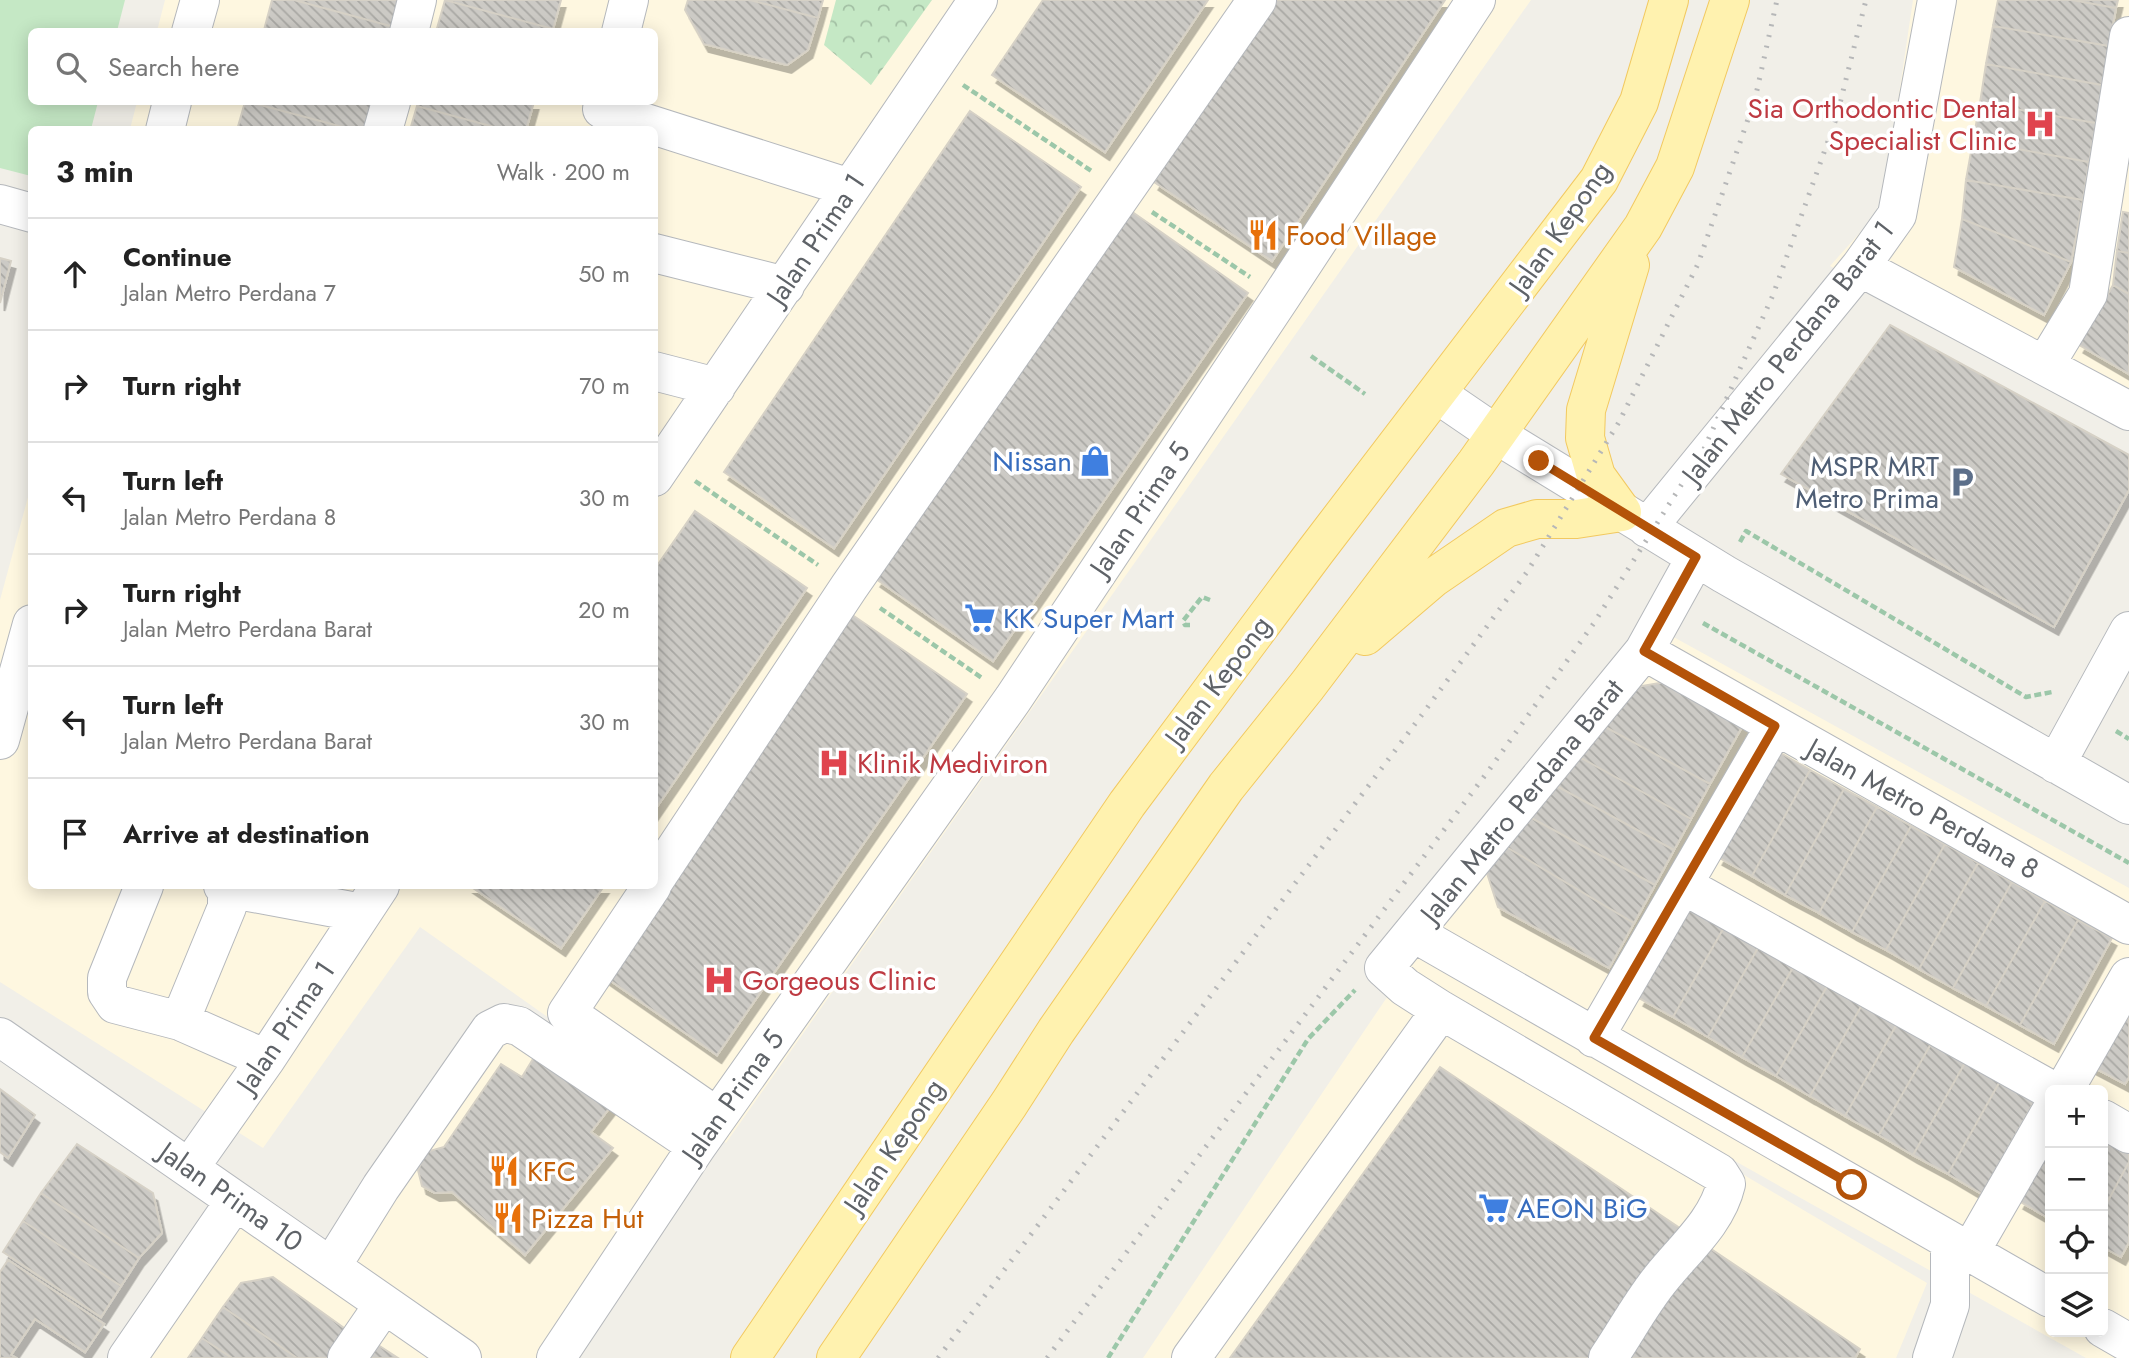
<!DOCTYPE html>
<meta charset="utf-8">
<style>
:root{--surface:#fff;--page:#f6f6f6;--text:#222;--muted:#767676;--line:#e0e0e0}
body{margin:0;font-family:Jost,sans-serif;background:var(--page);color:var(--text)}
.controls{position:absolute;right:21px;bottom:21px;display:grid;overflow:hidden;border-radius:10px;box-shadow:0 4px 18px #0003}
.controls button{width:63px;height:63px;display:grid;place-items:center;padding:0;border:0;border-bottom:2px solid var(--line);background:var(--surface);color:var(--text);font:35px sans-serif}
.stop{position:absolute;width:21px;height:21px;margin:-16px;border:5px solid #b45309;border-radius:50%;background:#fff}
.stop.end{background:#b45309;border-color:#fff;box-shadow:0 2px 7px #0008}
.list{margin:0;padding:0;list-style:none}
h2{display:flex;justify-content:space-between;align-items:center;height:91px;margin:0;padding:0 28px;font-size:30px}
h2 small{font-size:23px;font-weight:400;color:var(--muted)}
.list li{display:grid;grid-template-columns:46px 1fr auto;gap:21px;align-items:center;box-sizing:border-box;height:112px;padding:0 28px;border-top:2px solid var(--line)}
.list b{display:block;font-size:26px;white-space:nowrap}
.list p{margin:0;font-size:23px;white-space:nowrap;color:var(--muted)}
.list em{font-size:23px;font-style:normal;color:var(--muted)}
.icon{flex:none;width:38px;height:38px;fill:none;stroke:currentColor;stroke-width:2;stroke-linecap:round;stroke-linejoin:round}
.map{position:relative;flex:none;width:2129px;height:1358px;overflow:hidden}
.search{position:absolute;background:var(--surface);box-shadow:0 4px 18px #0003;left:28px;top:28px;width:630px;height:77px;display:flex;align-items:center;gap:18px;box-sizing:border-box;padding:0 24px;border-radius:10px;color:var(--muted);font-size:26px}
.panel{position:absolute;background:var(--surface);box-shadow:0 4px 18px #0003;left:28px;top:126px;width:630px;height:763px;border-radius:10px}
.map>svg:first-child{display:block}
</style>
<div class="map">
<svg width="2129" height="1358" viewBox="0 0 2129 1358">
<defs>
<pattern id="forest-crowns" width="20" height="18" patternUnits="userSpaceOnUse" patternTransform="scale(1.75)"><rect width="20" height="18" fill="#c5e8c5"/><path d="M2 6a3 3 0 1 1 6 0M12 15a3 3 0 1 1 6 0" fill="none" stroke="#a3c0a4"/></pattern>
<pattern id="building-back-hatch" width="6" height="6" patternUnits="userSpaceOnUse" patternTransform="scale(1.75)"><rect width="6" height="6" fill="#cccac5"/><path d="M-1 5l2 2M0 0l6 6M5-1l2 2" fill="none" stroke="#a9a8a4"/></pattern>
<filter id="shadow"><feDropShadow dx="4.5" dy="8" stdDeviation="0" flood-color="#0004"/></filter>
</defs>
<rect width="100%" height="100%" fill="#f1efe8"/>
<path fill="#fef7e0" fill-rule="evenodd" d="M 165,0 L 1531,0 L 726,1143 L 420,927 L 263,1148 L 0,982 L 0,600 L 31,486 L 32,886 L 654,886 L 654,130 L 130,129 L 137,102 L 654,102 L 654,32 L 157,31 Z
M 1913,0 L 2129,0 L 2129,428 L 1830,266 L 1882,208 Z
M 1650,624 L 2129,888 L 2129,1358 L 2086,1358 L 1446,999 L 1927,1283 L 1896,1358 L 1143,1358 L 1402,975 ZM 2050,1090 L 2103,1090 L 2103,1332 L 2050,1332 Z
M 507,1033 L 681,1145 L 540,1358 L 143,1358 L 238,1220 L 331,1283 Z"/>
<path fill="url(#forest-crowns)" d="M 836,0 L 932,0 L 871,85 L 824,45 Z"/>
<path fill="#c5e8c5" d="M 0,0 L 125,0 L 117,31 L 32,32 L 32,102 L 98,102 L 91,129 L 32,130 L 31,176 L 0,168 Z"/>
<path fill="url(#building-back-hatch)" stroke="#d6d1c6" stroke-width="2" filter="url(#shadow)" d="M 272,0 L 294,0 L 394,27 L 393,32 L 270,32 L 264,30 Z
M 294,0 L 401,0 L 394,27 Z
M 445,0 L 553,29 L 552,32 L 436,32 Z
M 445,0 L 561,0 L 553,29 Z
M 688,0 L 750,0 L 818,18 L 808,50 L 787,65 L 704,44 L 685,10 Z
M 750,0 L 823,0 L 818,18 Z
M 1043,0 L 1208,0 L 1105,152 L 992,75 Z
M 1274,0 L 1445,0 L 1272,261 L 1154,182 Z
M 1998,0 L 2072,0 L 2116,8 L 2109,46 L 1993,26 Z
M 2072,0 L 2118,0 L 2116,8 Z
M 1993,26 L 2109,46 L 2102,85 L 1986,64 Z
M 1986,64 L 2102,85 L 2096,123 L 1980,103 Z
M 245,102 L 249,102 L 354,130 L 237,130 Z
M 249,102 L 374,102 L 367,130 L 354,130 Z
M 418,102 L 534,102 L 526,130 L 505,130 L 417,106 Z
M 1980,103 L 2096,123 L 2089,162 L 1973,141 Z
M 417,106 L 505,130 L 410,130 Z
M 970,111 L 1081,187 L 834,548 L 724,472 Z
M 1973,141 L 2089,162 L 2083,200 L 1966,180 Z
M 1966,180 L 2083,200 L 2071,262 L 1962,219 Z
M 1131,211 L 1248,293 L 993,661 L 876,579 Z
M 2123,212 L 2129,213 L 2129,253 L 2117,251 Z
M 1962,219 L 2071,262 L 2044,315 L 1954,267 Z
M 2117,251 L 2129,253 L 2129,294 L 2113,285 Z
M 0,258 L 11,261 L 0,303 Z
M 2113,285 L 2129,294 L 2129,374 L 2079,345 Z
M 1890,325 L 2129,455 L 2129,490 L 2054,627 L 1781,474 Z
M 695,511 L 807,588 L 654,811 L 654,570 Z
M 851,614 L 967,694 L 717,1055 L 601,974 Z
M 1671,681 L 1743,725 L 1710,784 L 1598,723 L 1625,689 Z
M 1598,723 L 1710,784 L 1691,819 L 1574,754 Z
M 1777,751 L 1810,770 L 1752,876 L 1718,857 Z
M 1574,754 L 1691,819 L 1674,850 L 1551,783 Z
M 1810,770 L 1844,789 L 1785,895 L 1752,876 Z
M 1551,783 L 1674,850 L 1655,885 L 1526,815 Z
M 1844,789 L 1877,807 L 1819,913 L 1785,895 Z
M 1877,807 L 1911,826 L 1852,932 L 1819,913 Z
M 1526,815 L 1655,885 L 1634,923 L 1503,845 Z
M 1911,826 L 1945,844 L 1886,950 L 1852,932 Z
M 1945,844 L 1978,863 L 1919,969 L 1886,950 Z
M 1503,845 L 1634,923 L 1609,968 L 1498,907 L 1485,867 Z
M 1978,863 L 2012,882 L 1953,988 L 1919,969 Z
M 2012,882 L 2045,901 L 1986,1006 L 1953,988 Z
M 470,886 L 604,886 L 561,948 Z
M 1696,898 L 1730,917 L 1673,1017 L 1639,998 Z
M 2045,901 L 2078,920 L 2020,1025 L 1986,1006 Z
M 1730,917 L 1764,937 L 1708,1037 L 1673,1017 Z
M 2078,920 L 2112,938 L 2054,1044 L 2020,1025 Z
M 1764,937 L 1799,957 L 1742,1057 L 1708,1037 Z
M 1799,957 L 1833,976 L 1776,1076 L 1742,1057 Z
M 1833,976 L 1867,996 L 1810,1096 L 1776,1076 Z
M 1867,996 L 1902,1015 L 1845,1116 L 1810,1096 Z
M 2129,996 L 2129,1077 L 2125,1084 L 2091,1066 Z
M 1902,1015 L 1936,1035 L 1879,1135 L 1845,1116 Z
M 1936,1035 L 1970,1054 L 1913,1155 L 1879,1135 Z
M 536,1054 L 617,1098 L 591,1132 L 613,1148 L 525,1255 L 452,1192 L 435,1193 L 422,1186 L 418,1170 L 426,1152 L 444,1147 L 501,1064 L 522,1077 Z
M 1970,1054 L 2004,1074 L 1948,1174 L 1913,1155 Z
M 1440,1067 L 1860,1349 L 1855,1358 L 1230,1358 Z
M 2004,1074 L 2039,1093 L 1982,1194 L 1948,1174 Z
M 0,1089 L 35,1115 L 8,1158 L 0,1152 Z
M 2129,1128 L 2129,1162 L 2103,1210 L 2103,1129 Z
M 77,1144 L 153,1193 L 162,1233 L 139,1258 L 41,1193 Z
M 2050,1144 L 2050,1219 L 2019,1201 Z
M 2129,1162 L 2129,1242 L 2121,1257 L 2103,1247 L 2103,1210 Z
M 41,1193 L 139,1258 L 121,1286 L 23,1221 Z
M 23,1221 L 121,1286 L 101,1317 L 3,1252 Z
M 8,1260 L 104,1324 L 85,1352 L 35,1319 L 11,1355 L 16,1358 L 0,1358 L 0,1272 Z
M 273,1277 L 351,1333 L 334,1358 L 297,1358 L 223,1307 L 241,1283 Z
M 223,1307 L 297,1358 L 232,1358 L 202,1338 Z
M 202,1338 L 232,1358 L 188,1358 Z
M 375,1343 L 398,1358 L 365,1358 Z"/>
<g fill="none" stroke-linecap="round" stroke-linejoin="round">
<defs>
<path id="minor" d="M 191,32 L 200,0
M 409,32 L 417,0
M 621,32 L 629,0
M 602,109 L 850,188
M 165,130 L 172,102
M 383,130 L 391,102
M 0,204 L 32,213
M 654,253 L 785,286
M 1860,267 L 2129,411
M 2045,365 L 2088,294 L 2129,36
M 654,371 L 716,387
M 1437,394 L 1497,435 L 1724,574 L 2129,805
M 654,477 L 978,0
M 1647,528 L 1860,267 L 1897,215 L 1937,0
M 1644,651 L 2129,925
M 0,740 L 32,624
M 2056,764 L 2129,631
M 654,881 L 849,587 L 1257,0
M 1683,885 L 2051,1090
M 144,886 L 107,978 L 107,992 L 115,1004 L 180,1021 L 266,1059
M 652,886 L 567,1013 L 717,1117
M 227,888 L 362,913
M 1414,933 L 2050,1298
M 180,1021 L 227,907 L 227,888 L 223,886
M 0,1037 L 462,1358
M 1594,1038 L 1775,726
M 2064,1090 L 2129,977
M 2103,1119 L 2129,1134
M 190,1167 L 266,1059 L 380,886
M 1970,1252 L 2050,1113
M 331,1267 L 381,1187 L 490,1030 L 504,1023 L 519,1026 L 697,1146
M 2103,1328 L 2129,1343
M 127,1358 L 235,1201
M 347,1358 L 384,1304
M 556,1358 L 697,1146 L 1013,699 L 1281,297 L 1476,0
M 1191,1358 L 1441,1010
M 1608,1358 C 1625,1333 1640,1305 1659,1281 C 1682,1251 1717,1223 1726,1184 L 1719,1173 L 1441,1010 L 1405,987 L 1384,968 L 1644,651 L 1696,557
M 1932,1358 L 1950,1305 L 1950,1241"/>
<path id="major" d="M 1365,636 L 1433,578 L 1506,528 L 1537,519 L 1576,519 L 1622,512 L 1596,476 L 1585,438 L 1586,410 L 1630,265
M 750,1358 L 1127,804 L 1315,552 L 1599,180 L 1639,102 L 1669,0
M 836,1358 L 1009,1104 L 1056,1031 L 1226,787 L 1307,686 L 1476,463 L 1643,227 L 1675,167 L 1730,0"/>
</defs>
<use href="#minor" stroke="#b5b8bc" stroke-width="40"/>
<use href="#major" stroke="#f2c960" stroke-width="40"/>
<path stroke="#9cc7a9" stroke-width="4.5" stroke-dasharray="7 3.5" stroke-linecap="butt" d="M 963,85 L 1093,172
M 1152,212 L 1250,277
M 1311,356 L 1365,394
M 695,481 L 818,565
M 1740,542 L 1746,531 L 2026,697 L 2052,692
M 880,608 L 982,678
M 1703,623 L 2129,863
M 1190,625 L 1185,625 L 1183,621 L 1202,597 L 1210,600
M 2116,731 L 2129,739
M 1108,1358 L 1308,1039 L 1355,990"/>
<use href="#minor" stroke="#fff" stroke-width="38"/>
<use href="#major" stroke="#fff2af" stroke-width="38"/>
<path stroke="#b6b7b8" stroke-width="5" stroke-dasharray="2 9" stroke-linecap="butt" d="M 938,1358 L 1424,712 L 1527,572 L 1619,422 L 1698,264 L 1755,99 L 1777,0
M 1047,1358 L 1489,770 L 1594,623 L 1704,449 L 1773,295 L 1836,119 L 1866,0"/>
</g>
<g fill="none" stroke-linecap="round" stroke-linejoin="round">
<path stroke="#b45309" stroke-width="9" d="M 1539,461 L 1696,557 L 1644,651 L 1775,726 L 1594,1038 L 1852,1185"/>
</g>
<defs>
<symbol id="hospital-bare" viewBox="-9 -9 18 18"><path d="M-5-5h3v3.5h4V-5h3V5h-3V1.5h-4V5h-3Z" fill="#e0444e" stroke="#fff" stroke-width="2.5" paint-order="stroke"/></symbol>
<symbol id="restaurant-bare" viewBox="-9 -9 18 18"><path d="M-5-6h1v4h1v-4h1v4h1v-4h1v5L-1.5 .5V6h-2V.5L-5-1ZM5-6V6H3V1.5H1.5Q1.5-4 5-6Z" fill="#e8710a" stroke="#fff" stroke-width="2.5" paint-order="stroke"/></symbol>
<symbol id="shop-bare" viewBox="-9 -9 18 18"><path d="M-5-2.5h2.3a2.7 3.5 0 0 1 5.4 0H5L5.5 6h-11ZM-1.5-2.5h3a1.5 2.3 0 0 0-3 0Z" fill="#3f7fe0" stroke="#fff" stroke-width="2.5" paint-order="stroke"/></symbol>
<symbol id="parking-bare" viewBox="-9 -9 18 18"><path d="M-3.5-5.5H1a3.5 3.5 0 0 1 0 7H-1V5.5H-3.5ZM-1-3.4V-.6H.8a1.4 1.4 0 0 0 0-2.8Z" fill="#5c6f8a" stroke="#fff" stroke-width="2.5" paint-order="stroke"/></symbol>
<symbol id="supermarket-bare" viewBox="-9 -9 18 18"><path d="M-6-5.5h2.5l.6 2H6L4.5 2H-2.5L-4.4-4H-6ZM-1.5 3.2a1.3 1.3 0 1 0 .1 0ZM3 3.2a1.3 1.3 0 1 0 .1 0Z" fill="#3f7fe0" stroke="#fff" stroke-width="2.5" paint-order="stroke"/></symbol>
</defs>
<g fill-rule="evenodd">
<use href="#hospital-bare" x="2018" y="102" width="44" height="44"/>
<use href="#restaurant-bare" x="1241" y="213" width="44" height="44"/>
<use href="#shop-bare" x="1073" y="439" width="44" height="44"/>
<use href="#parking-bare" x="1940" y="460" width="44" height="44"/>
<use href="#supermarket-bare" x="958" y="596" width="44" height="44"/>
<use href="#hospital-bare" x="812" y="741" width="44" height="44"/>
<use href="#hospital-bare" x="697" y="958" width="44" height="44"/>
<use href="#restaurant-bare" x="482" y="1149" width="44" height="44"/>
<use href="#supermarket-bare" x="1472" y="1186" width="44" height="44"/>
<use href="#restaurant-bare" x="486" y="1196" width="44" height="44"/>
</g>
<g text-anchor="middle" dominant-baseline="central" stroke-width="7" stroke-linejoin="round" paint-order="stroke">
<g font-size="28" fill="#be3a42" stroke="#fff" text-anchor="start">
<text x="2017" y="108" text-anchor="end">Sia Orthodontic Dental<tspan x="2017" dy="32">Specialist Clinic</tspan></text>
<text x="857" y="763">Klinik Mediviron</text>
<text x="742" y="980">Gorgeous Clinic</text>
</g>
<g font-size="28" fill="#5f6368" stroke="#fff">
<text transform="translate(1560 228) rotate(-55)">Jalan Kepong</text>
<text transform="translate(816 239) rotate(-56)">Jalan Prima 1</text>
<text transform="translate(1788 352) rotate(-52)">Jalan Metro Perdana Barat 1</text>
<text transform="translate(1140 509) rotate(-56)">Jalan Prima 5</text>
<text transform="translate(1218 681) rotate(-53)">Jalan Kepong</text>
<text transform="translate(1522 801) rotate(-51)">Jalan Metro Perdana Barat</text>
<text transform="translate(1923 809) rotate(29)">Jalan Metro Perdana 8</text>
<text transform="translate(286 1027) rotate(-56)">Jalan Prima 1</text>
<text transform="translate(733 1096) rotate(-55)">Jalan Prima 5</text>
<text transform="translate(894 1146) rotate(-56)">Jalan Kepong</text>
<text transform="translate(231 1197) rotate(35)">Jalan Prima 10</text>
</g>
<g font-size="28" fill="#c56008" stroke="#fff" text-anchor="start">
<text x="1286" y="235">Food Village</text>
<text x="527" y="1171">KFC</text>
<text x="531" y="1218">Pizza Hut</text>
</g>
<g font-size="28" fill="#366cbe" stroke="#fff" text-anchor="start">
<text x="1072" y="461" text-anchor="end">Nissan</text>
<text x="1003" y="618">KK Super Mart</text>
<text x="1517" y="1208">AEON BiG</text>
</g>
<g font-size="28" fill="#4e5e75" stroke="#fff" text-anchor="end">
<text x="1939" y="466">MSPR MRT<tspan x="1939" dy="32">Metro Prima</tspan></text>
</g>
</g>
</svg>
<div class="controls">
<button>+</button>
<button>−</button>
<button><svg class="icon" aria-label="locate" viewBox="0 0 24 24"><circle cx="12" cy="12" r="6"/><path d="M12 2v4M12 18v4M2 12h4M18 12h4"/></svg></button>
<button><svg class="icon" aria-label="layers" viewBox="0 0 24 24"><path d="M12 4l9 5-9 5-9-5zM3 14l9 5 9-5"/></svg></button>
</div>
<div class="stop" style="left:1852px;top:1185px"></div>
<div class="stop end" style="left:1539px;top:461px"></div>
<div class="search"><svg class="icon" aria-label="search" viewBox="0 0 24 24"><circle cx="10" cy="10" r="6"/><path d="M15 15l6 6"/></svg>Search here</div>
<section class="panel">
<h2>3 min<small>Walk · 200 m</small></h2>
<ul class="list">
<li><svg class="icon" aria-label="ahead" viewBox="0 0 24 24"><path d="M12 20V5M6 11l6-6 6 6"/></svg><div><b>Continue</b><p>Jalan Metro Perdana 7</p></div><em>50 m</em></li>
<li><svg class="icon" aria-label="right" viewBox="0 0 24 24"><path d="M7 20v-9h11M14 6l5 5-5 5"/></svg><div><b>Turn right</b></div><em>70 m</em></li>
<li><svg class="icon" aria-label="left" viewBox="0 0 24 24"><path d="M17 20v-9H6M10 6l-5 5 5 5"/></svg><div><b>Turn left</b><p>Jalan Metro Perdana 8</p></div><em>30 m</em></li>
<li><svg class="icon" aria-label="right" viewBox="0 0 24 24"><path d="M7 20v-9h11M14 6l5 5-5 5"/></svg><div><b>Turn right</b><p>Jalan Metro Perdana Barat</p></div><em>20 m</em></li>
<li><svg class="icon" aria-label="left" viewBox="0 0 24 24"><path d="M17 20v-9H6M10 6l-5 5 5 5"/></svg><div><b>Turn left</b><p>Jalan Metro Perdana Barat</p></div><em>30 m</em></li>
<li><svg class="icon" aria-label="arrive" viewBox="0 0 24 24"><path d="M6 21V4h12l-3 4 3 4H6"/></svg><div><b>Arrive at destination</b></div></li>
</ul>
</section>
</div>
